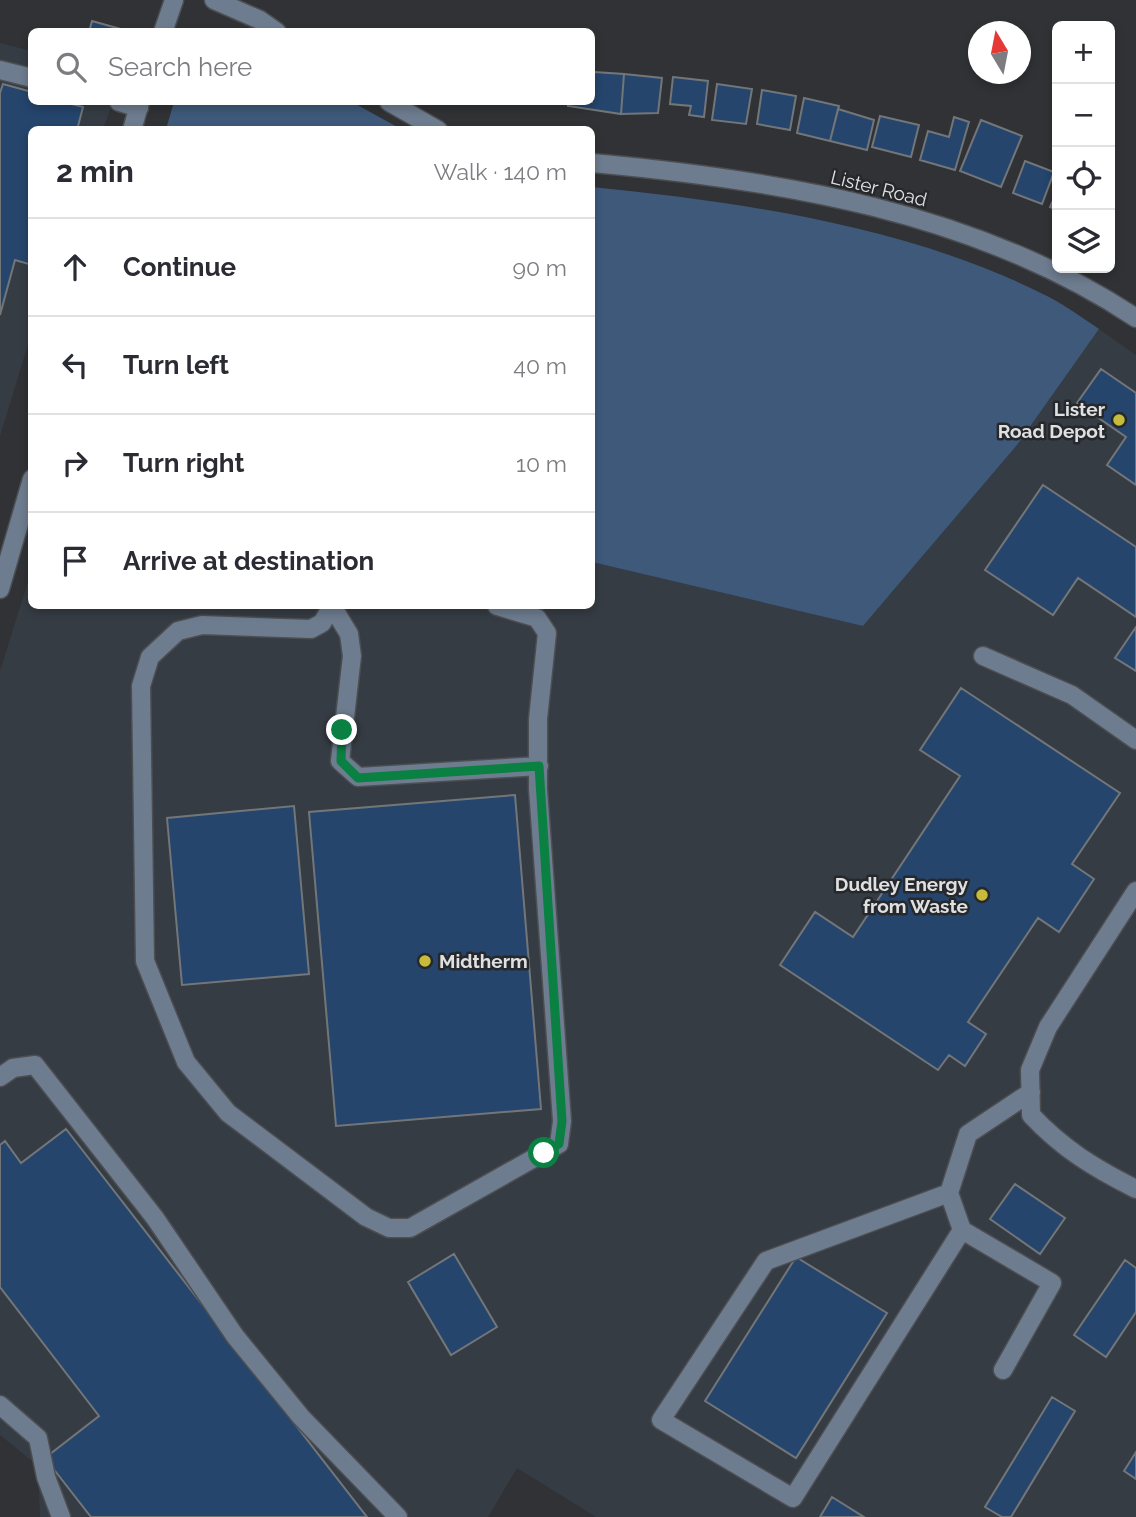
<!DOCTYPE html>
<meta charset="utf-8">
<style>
:root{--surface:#fff;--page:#f7f7f7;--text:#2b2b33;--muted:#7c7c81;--line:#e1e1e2}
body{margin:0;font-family:Raleway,sans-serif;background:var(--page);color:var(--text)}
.controls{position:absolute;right:21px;top:21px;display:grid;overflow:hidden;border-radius:10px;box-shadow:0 4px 10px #0003}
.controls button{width:63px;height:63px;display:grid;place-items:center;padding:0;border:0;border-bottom:2px solid var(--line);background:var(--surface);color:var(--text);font:35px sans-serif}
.compass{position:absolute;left:968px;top:21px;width:63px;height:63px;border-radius:50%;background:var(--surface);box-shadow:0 4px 10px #0003;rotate:350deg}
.stop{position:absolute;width:21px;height:21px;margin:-16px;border:5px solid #0b8043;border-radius:50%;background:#fff}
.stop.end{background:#0b8043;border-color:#fff;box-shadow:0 2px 7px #0008}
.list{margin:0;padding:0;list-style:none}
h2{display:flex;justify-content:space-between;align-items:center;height:91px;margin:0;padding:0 28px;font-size:30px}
h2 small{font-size:23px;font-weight:400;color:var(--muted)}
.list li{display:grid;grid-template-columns:46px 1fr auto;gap:21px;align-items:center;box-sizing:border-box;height:98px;padding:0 28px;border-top:2px solid var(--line)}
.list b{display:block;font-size:26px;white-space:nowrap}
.list em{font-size:23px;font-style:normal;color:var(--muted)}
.icon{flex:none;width:38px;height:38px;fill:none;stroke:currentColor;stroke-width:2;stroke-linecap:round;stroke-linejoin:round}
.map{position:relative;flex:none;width:1136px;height:1517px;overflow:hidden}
.search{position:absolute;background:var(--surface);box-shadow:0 4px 10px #0003;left:28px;top:28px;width:567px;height:77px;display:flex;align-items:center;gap:18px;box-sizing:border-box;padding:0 24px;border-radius:10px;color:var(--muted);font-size:26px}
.panel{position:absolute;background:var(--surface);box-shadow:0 4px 10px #0003;left:28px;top:126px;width:567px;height:483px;border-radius:10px}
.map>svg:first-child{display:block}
</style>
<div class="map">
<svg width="1136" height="1517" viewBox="0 0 1136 1517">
<rect width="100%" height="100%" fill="#303235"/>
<path fill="#363c44" d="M 0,43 L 31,51 L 32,102 L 113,102 L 103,129 L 32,130 L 31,335 L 0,436 Z
M 1099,329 L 1136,355 L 1136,1517 L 596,1517 L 517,1468 L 488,1517 L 40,1517 L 38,1466 L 0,1435 L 0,671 L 31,572 L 32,606 L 592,606 L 592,562 L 863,626 L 1017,445 Z"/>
<path fill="#3e597a" d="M 174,102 L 352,102 L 401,129 L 166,129 Z
M 592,187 C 743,202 913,227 1049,297 C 1066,306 1083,318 1099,329 L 1017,445 L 863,626 L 592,562 Z"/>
<path fill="#25456c" stroke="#737679" stroke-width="2" d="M 92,21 L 128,31 L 128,32 L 89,32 Z
M 594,72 L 624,74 L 621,114 L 568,106 L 569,102 L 592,102 L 592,75 Z
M 624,74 L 662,78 L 658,113 L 621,114 Z
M 673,77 L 708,81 L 704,117 L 689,115 L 691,106 L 670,104 Z
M 3,84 L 32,92 L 32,102 L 64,102 L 83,107 L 77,130 L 32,130 L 32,265 L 15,260 L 0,315 L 0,93 Z
M 717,84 L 752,89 L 746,124 L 712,120 Z
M 762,90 L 796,96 L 790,130 L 757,124 Z
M 804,98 L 839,106 L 830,141 L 797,133 Z
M 838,109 L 874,120 L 867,150 L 830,141 Z
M 880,116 L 919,125 L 911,157 L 872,147 Z
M 954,117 L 969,122 L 955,170 L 920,160 L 928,131 L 949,137 Z
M 981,120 L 1022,136 L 1001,187 L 960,171 Z
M 1025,161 L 1054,172 L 1042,204 L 1013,193 Z
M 1057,192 L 1057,210 L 1050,207 Z
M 1101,369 L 1136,393 L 1136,485 L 1107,465 L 1126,437 L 1077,403 Z
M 1043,485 L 1136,547 L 1136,617 L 1078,578 L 1053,615 L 985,570 Z
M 1136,627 L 1136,671 L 1115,658 Z
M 961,688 L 1120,793 L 1072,864 L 1094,879 L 1059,932 L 1038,918 L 968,1022 L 986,1034 L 965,1066 L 949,1055 L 938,1070 L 780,965 L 815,912 L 853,937 L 960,776 L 920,750 Z
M 515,795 L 541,1109 L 336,1126 L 309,812 Z
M 294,806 L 309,974 L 182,985 L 167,818 Z
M 66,1129 L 367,1517 L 91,1517 L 45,1458 L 99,1416 L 0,1287 L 0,1145 L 5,1141 L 21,1163 Z
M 1015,1184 L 1065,1218 L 1040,1254 L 990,1219 Z
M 454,1254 L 497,1327 L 451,1355 L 408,1282 Z
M 796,1257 L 887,1313 L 796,1458 L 705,1401 Z
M 1125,1260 L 1136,1268 L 1136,1312 L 1106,1357 L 1074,1335 Z
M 1052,1397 L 1075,1411 L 1011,1517 L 1002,1517 L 985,1507 Z
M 1136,1452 L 1136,1479 L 1124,1471 Z
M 832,1497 L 864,1517 L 820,1517 Z"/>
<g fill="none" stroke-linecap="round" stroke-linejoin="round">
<defs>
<path id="minor" d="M 214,0 L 260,20 L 277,32
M 163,32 L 174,0
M 0,70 L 32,78
M 119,102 L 139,108
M 389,102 L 438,130
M 132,130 L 140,102
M 592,163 C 780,180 976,212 1136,318
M 0,589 L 32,479
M 332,606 L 322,623 L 311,629 L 202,625 L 178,631 L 150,657 L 141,686 L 145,961 L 186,1062 L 228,1113 L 366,1217 L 389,1228 L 410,1228 L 559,1144 L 562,1121 L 538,789 L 538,719 L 547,633 L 537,618 L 497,606
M 332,606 L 349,634 L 352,656 L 340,761 L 358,777 L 539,766
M 983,656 L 1072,695 L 1136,740
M 1136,891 L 1048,1027 L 1030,1070 L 1031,1115 C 1063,1149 1094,1168 1136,1189
M 0,1077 L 13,1068 L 35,1065 L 155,1218 L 235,1336 L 301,1417 L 398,1517
M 949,1193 L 766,1261 L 661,1420 L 793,1498 L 962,1230 L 949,1193 L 968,1134 L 1031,1092
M 962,1230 L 1052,1283 L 1003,1370
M 0,1405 L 38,1438 L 46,1477 L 61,1517"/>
</defs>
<use href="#minor" stroke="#4c4e51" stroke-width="21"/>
<use href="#minor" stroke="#6d7c8f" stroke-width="18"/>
</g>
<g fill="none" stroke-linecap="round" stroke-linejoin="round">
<path stroke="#0b8043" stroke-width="9" d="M 342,730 L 341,761 L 358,778 L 539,766 L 562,1121 L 559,1144 L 544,1153"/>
</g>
<g fill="#c7bb3c" stroke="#26282b" stroke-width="2.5">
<circle cx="1119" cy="420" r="7"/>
<circle cx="982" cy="895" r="7"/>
<circle cx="425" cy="961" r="7"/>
</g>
<g text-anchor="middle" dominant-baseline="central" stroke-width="5" stroke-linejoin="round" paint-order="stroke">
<g font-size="19" fill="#dfe0e2" stroke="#26282b">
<text transform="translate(879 188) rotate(14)">Lister Road</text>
</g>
<g font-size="19" font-weight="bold" fill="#dfe0e2" stroke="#26282b" text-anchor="end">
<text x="1105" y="409">Lister<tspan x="1105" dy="22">Road Depot</tspan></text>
<text x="968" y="884">Dudley Energy<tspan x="968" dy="22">from Waste</tspan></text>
<text x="439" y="961" text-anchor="start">Midtherm</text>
</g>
</g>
</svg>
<div class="controls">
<button>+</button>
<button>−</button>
<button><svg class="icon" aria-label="locate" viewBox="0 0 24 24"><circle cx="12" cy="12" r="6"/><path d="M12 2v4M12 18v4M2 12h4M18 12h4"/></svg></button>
<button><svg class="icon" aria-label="layers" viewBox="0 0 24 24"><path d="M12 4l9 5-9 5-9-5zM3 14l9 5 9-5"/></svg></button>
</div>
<svg class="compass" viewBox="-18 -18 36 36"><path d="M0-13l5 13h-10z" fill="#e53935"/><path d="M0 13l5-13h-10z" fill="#7c7c81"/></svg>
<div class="stop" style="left:544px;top:1153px"></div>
<div class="stop end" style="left:342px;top:730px"></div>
<div class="search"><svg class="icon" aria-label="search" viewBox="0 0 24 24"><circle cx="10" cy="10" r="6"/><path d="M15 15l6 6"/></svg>Search here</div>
<section class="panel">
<h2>2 min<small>Walk · 140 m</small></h2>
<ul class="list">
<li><svg class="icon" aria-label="ahead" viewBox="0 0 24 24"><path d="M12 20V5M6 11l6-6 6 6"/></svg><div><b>Continue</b></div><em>90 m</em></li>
<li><svg class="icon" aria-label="left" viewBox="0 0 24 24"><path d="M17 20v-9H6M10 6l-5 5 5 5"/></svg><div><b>Turn left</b></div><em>40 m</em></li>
<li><svg class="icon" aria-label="right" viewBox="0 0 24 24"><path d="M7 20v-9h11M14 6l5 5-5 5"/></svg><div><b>Turn right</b></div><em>10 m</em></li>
<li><svg class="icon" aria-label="arrive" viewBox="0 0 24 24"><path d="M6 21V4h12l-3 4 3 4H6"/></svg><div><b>Arrive at destination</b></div></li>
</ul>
</section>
</div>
